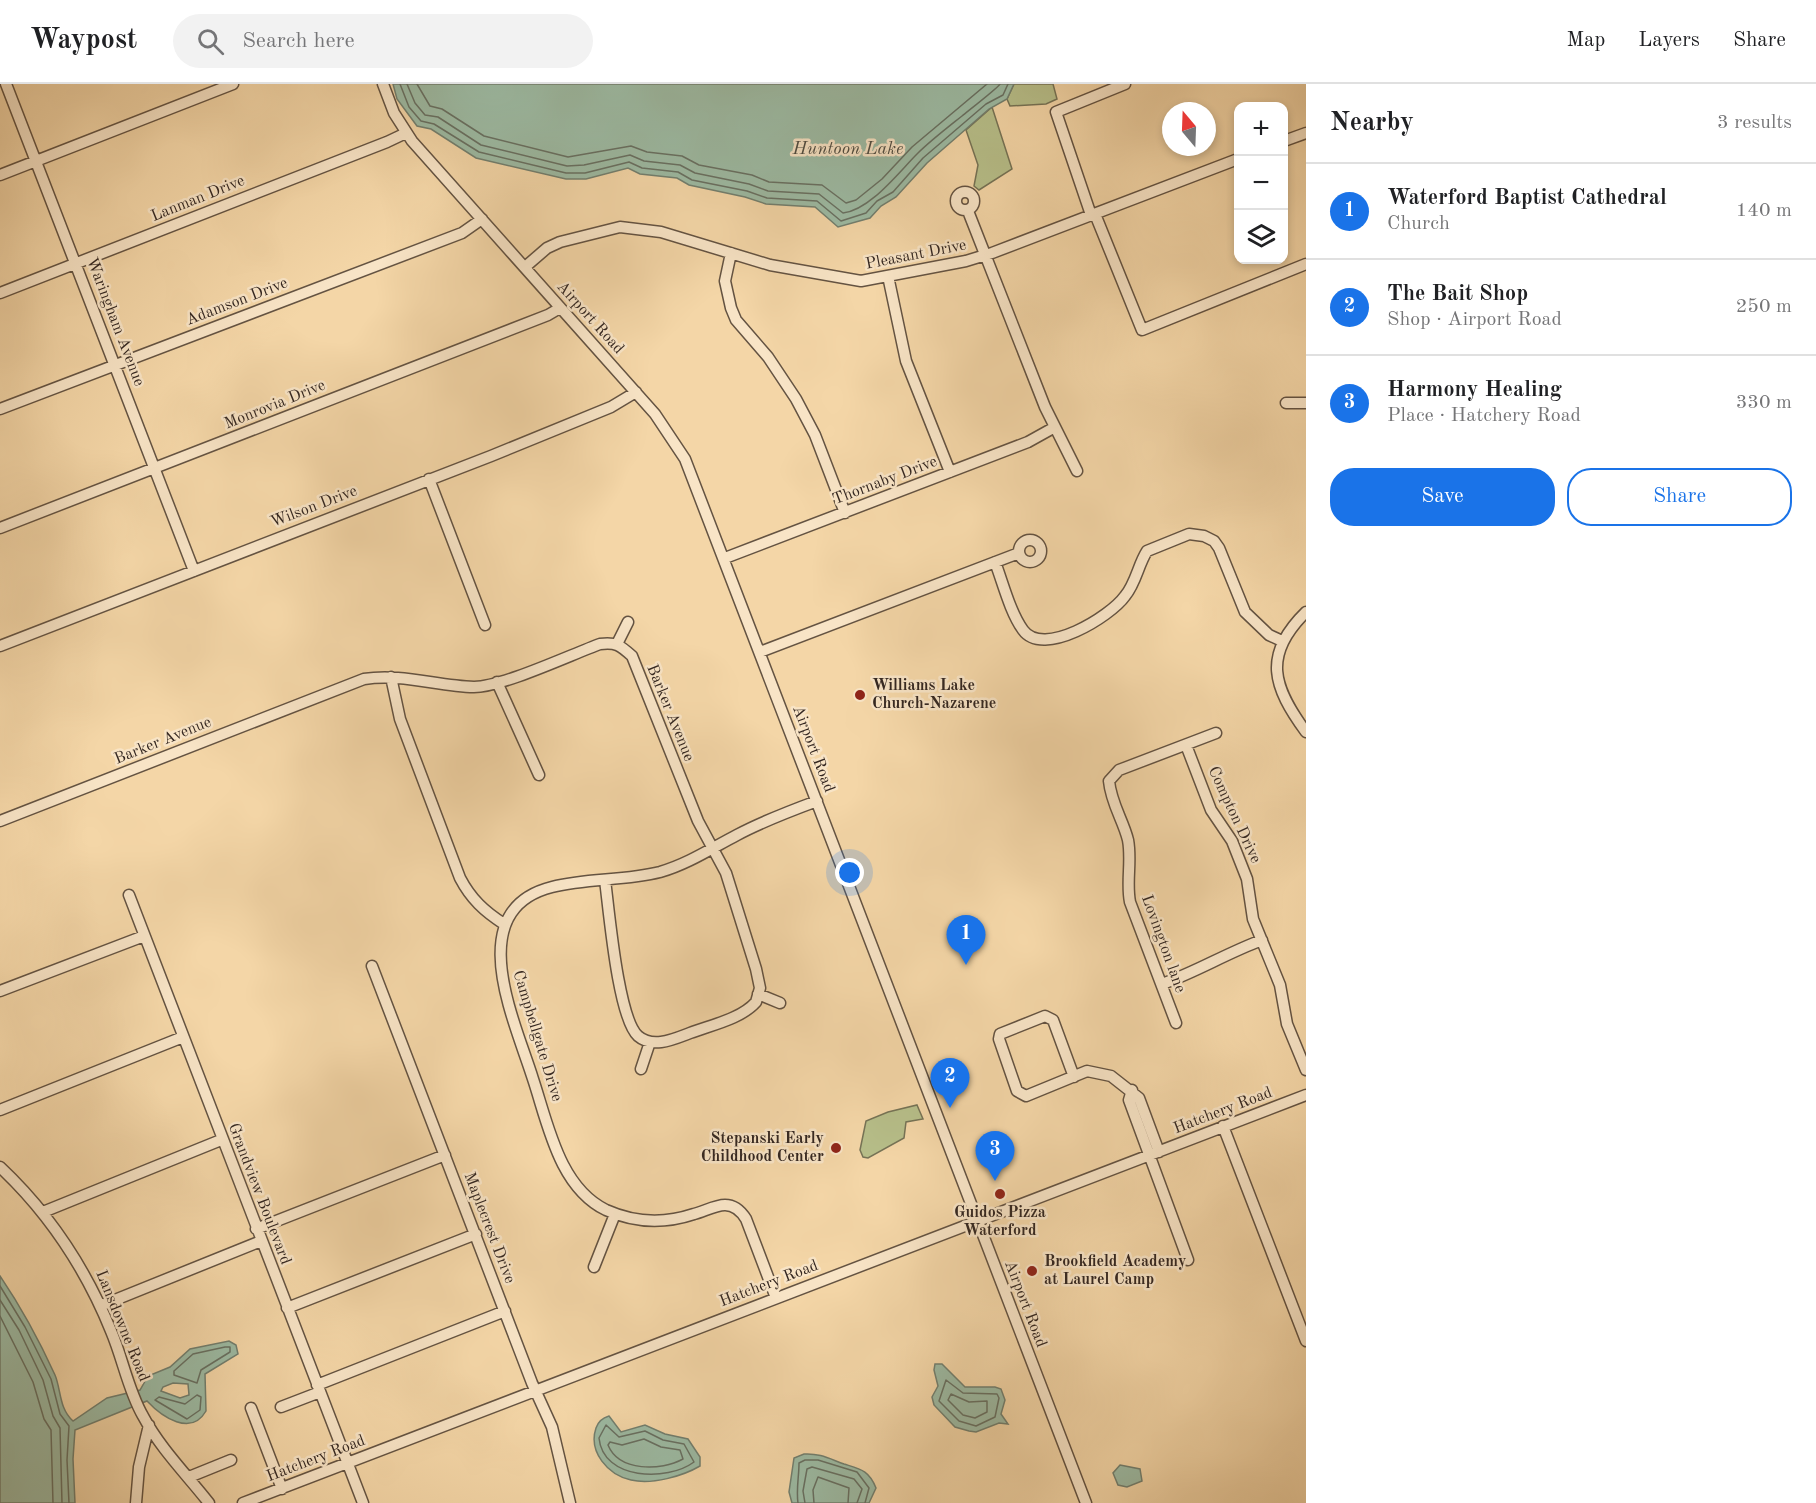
<!DOCTYPE html>
<meta charset="utf-8">
<style>
:root{--surface:#fff;--page:#f2f2f2;--text:#202124;--muted:#757577;--line:#e0e0e0;--accent:#1a73e8}
body{margin:0;font-family:"Old Standard TT",serif;background:var(--page);color:var(--text)}
.controls{position:absolute;right:18px;top:18px;display:grid;overflow:hidden;border-radius:12px;box-shadow:0 3px 9px #0003}
.controls button{width:54px;height:54px;display:grid;place-items:center;padding:0;border:0;border-bottom:2px solid var(--line);background:var(--surface);color:var(--text);font:30px sans-serif}
.compass{position:absolute;left:1162px;top:18px;width:54px;height:54px;border-radius:50%;background:var(--surface);box-shadow:0 3px 9px #0003;rotate:341deg}
.you{position:absolute;left:850px;top:789px;width:21px;height:21px;margin:-15px;border:4px solid #fff;border-radius:50%;background:#1a73e8;box-shadow:0 0 0 9px #1a73e833}
.badge{display:grid;place-items:center;width:39px;height:39px;border-radius:50%;background:var(--accent);color:#fff;font-size:20px;font-weight:700}
.pin{position:absolute;translate:-50% -50px;filter:drop-shadow(0 2px 3px #0008)}
.pin::after{content:'';position:absolute;top:32px;width:21px;height:18px;background:inherit;clip-path:polygon(0 0,100% 0,50% 100%)}
.list{margin:0;padding:0;list-style:none}
h2{display:flex;justify-content:space-between;align-items:center;height:78px;margin:0;padding:0 24px;font-size:26px}
h2 small{font-size:20px;font-weight:400;color:var(--muted)}
.list li{display:grid;grid-template-columns:39px 1fr auto;gap:18px;align-items:center;box-sizing:border-box;height:96px;padding:0 24px;border-top:2px solid var(--line)}
.list b{display:block;font-size:22px;white-space:nowrap}
.list p{margin:0;font-size:20px;white-space:nowrap;color:var(--muted)}
.list em{font-size:20px;font-style:normal;color:var(--muted)}
.actions{display:flex;gap:12px;padding:18px 24px}
.actions a{flex:1;padding:14px 0;border:2px solid var(--accent);border-radius:24px;text-align:center;font-size:21px;color:var(--accent)}
.actions .main{background:var(--accent);color:#fff}
.icon{flex:none;width:33px;height:33px;fill:none;stroke:currentColor;stroke-width:2;stroke-linecap:round;stroke-linejoin:round}
.map{position:relative;flex:none;width:1306px;height:1419px;overflow:hidden}
header{display:flex;align-items:center;gap:36px;box-sizing:border-box;height:84px;padding:0 30px;background:var(--surface);border-bottom:2px solid var(--line)}
header strong{font-size:28px}
nav{display:flex;gap:33px;margin-inline-start:auto;font-size:21px}
.search{width:420px;height:54px;background:var(--page);display:flex;align-items:center;gap:15px;box-sizing:border-box;padding:0 21px;border-radius:33px;color:var(--muted);font-size:22px}
main{display:flex}
aside{flex:1;background:var(--surface)}
.map>svg:first-child{display:block}
</style>
<header>
<strong>Waypost</strong>
<div class="search"><svg class="icon" aria-label="search" viewBox="0 0 24 24"><circle cx="10" cy="10" r="6"/><path d="M15 15l6 6"/></svg>Search here</div>
<nav><a>Map</a><a>Layers</a><a>Share</a></nav>
</header>
<main>
<div class="map">
<svg width="1306" height="1419" viewBox="0 0 1306 1419">
<rect width="100%" height="100%" fill="#f4d6a7"/>
<filter id="stains"><feTurbulence type="fractalNoise" baseFrequency=".00333" numOctaves="4"/><feColorMatrix values="0 0 0 0 .2 0 0 0 0 .09 0 0 0 0 .02 0 0 0 .5 -.17"/></filter>
<radialGradient id="worn" r=".72"><stop offset=".6" stop-color="#630" stop-opacity="0"/><stop offset="1" stop-color="#630" stop-opacity=".3"/></radialGradient>
<path fill="#b7bf8a" stroke="#767356" stroke-width="1.5" d="M 1014,0 L 1053,0 L 1057,15 L 1046,20 L 1010,22 L 1007,15 Z
M 992,23 L 1012,85 L 979,106 L 974,102 L 978,81 L 966,46 Z
M 917,1021 L 923,1035 L 906,1038 L 904,1054 L 868,1074 L 863,1073 L 860,1066 L 866,1037 L 888,1028 Z"/>
<path fill="#9cbaa3" stroke="#727f6f" stroke-width="1.5" fill-rule="evenodd" d="M 393,0 L 1014,0 L 1007,15 L 989,25 L 927,79 L 896,113 L 881,122 L 870,134 L 838,143 L 815,123 L 766,120 L 745,113 L 689,101 L 677,94 L 640,90 L 628,84 L 586,95 L 566,95 L 476,74 L 431,45 L 417,42 L 397,15 Z
M 0,1192 C 21,1223 39,1256 55,1291 C 61,1305 59,1325 73,1337 L 107,1314 L 140,1306 L 148,1292 L 170,1283 L 190,1265 L 229,1257 L 236,1261 L 238,1270 L 205,1290 L 206,1327 C 191,1353 162,1333 147,1317 L 75,1346 L 73,1375 L 75,1419 L 0,1419 ZM 173,1299 L 188,1300 L 189,1311 L 180,1314 L 161,1307 L 163,1303 Z
M 935,1280 L 942,1280 L 965,1303 L 995,1303 L 1001,1305 L 1005,1316 L 1001,1330 L 1008,1340 L 999,1339 L 976,1348 L 969,1347 L 955,1343 L 934,1321 L 932,1313 L 938,1302 L 934,1286 Z
M 609,1332 L 621,1348 L 645,1341 L 665,1350 L 688,1355 L 700,1373 L 700,1382 C 683,1392 652,1401 631,1396 C 608,1391 588,1368 596,1344 C 598,1338 602,1334 609,1332 Z
M 804,1370 C 820,1369 830,1375 844,1380 C 860,1385 869,1386 876,1404 L 869,1419 L 792,1419 L 789,1408 L 794,1374 Z
M 1120,1381 L 1140,1385 L 1142,1397 L 1127,1403 L 1118,1401 L 1113,1389 Z"/>
<g fill="none" stroke-linecap="round" stroke-linejoin="round">
<path stroke="#687062" stroke-width="1.5" d="M 400,0 L 409,23 L 421,37 L 434,40 L 479,68 L 566,89 L 585,89 L 629,78 L 642,84 L 678,88 L 692,96 L 747,107 L 767,114 L 817,117 L 841,137 L 866,129 L 877,117 L 893,108 L 923,74 L 986,20 L 1003,11 L 1008,0
M 407,0 L 415,19 L 425,31 L 438,33 L 481,61 L 567,82 L 584,81 L 630,71 L 644,77 L 680,81 L 695,89 L 749,100 L 768,107 L 819,110 L 843,129 C 870,126 898,89 917,70 C 930,57 947,44 962,32 C 968,27 999,3 1000,0
M 417,0 L 430,22 L 442,25 L 484,52 L 568,73 L 631,62 L 647,68 L 682,72 L 699,81 L 752,91 L 769,98 L 822,101 L 846,119 L 856,116 L 882,95 L 912,63 L 987,0
M 0,1202 L 25,1243 L 51,1295 L 60,1330 L 69,1342 L 67,1376 L 69,1419
M 0,1216 L 19,1246 L 43,1296 L 53,1332 L 60,1344 L 62,1419
M 0,1232 L 33,1298 L 44,1335 L 51,1346 L 53,1419
M 225,1263 L 230,1263 L 230,1268 L 201,1286 L 197,1299 L 174,1291 L 174,1287 L 193,1270 Z
M 946,1296 L 963,1309 L 997,1310 L 999,1314 L 995,1333 L 976,1342 L 959,1337 L 939,1317 Z
M 951,1310 L 969,1318 L 987,1317 L 987,1328 L 975,1334 L 963,1331 L 948,1316 Z
M 197,1311 L 201,1313 L 200,1326 L 187,1335 L 155,1316 L 159,1313 L 185,1320 Z
M 606,1341 L 619,1353 L 645,1347 L 663,1356 L 684,1360 L 694,1378 C 667,1398 603,1396 599,1354 Z
M 644,1355 L 661,1363 L 680,1366 L 683,1375 C 661,1387 619,1388 608,1361 L 610,1358 L 622,1361 Z
M 798,1419 C 796,1405 799,1393 799,1379 L 805,1376 L 818,1376 L 857,1388 L 869,1404 L 865,1419
M 805,1419 L 803,1407 L 807,1385 L 812,1383 L 854,1395 L 862,1405 L 857,1419
M 814,1419 L 813,1406 L 818,1393 L 849,1404 L 848,1419"/>
<defs>
<path id="minor" d="M 6,0 L 194,487
M 383,0 L 394,29 L 412,57 L 655,330 L 685,375 L 1086,1419
M 1284,57 L 1306,49
M 0,91 L 233,0
M956 117a9 9 0 1 1 18 0a9 9 0 1 1-18 0Z
M 968,127 L 1045,323 L 1077,387
M 1095,130 L 1142,246 L 1306,180
M 1091,131 L 1056,28 L 1125,0
M 731,169 L 725,197 L 731,224 L 736,236 L 768,273 L 796,315 L 815,351 L 845,429
M 525,183 L 547,164 L 560,158 L 620,143 L 661,148 L 770,181 L 861,197 L 966,177 L 992,169 L 1238,75
M 888,192 L 906,277 L 950,388
M 0,209 L 387,58 L 406,49
M 1286,319 L 1306,319
M 0,325 L 462,149 L 482,135
M 429,395 L 485,541
M 0,444 L 548,231 L 560,224
M1019 467a11 11 0 1 1 22 0a11 11 0 1 1-22 0Z
M 725,474 L 1028,358 L 1055,343
M 995,478 C 1003,499 1010,528 1023,546 C 1043,574 1110,533 1125,512 C 1136,499 1138,481 1147,467 L 1189,450 L 1204,452 L 1214,457 L 1219,464 L 1245,528 L 1269,551 L 1282,557
M 1306,528 C 1262,571 1273,603 1306,648
M 617,560 L 628,538
M 0,562 L 491,372 L 611,323 L 636,308
M 760,568 L 1019,469
M 391,593 L 400,635 L 460,794 C 471,815 484,827 504,840
M 497,598 L 539,691
M 1186,661 L 1211,726 L 1232,757 L 1247,795 L 1253,835 L 1280,901 L 1287,940 L 1306,986
M 0,737 L 364,595 C 401,589 437,602 474,603 C 502,603 570,571 600,560 C 616,558 620,561 632,572 L 698,737 L 726,789 L 756,885 L 760,904 L 756,918 C 741,935 711,941 690,949 C 674,955 653,965 638,952 C 618,934 609,826 605,796
M 129,811 L 363,1419
M 372,882 L 532,1299 L 552,1343 L 570,1419
M 1162,900 C 1196,888 1227,869 1262,856
M 0,907 L 144,852
M 758,910 L 780,919
M 1176,939 L 1130,818 C 1126,798 1132,777 1128,756 C 1123,736 1111,719 1109,697 L 1119,686 L 1216,649
M 641,985 L 650,958
M 1074,993 L 1053,936 L 1045,932 L 1000,950 L 999,955 L 1017,1007 L 1026,1012 L 1087,987 L 1111,992 L 1139,1014 L 1159,1068
M 1132,1006 L 1129,1016 L 1188,1176
M 0,1026 L 183,953
M 1223,1042 L 1306,1257
M 0,1083 C 50,1130 85,1183 111,1247 C 123,1275 128,1306 143,1332 C 160,1364 187,1391 209,1419
M 43,1128 L 221,1056
M 256,1145 L 445,1071
M 594,1183 L 615,1130
M 776,1214 L 746,1135 C 741,1127 735,1121 725,1121 C 715,1121 703,1128 694,1130 C 664,1140 635,1139 606,1126 C 559,1103 548,1040 533,995 C 515,937 461,826 552,803 C 587,794 624,797 660,788 C 688,780 712,764 737,751 C 763,737 790,727 817,717
M 100,1222 L 261,1157
M 287,1224 L 476,1150
M 317,1301 L 505,1227
M 281,1323 L 320,1308
M 251,1324 L 282,1405
M 189,1393 L 231,1376
M 136,1419 L 139,1383 L 149,1341
M 243,1419 L 1306,1011"/>
</defs>
<use href="#minor" stroke="#645342" stroke-width="13"/>
<use href="#minor" stroke="#f8e4c6" stroke-width="10"/>
</g>
<g fill="#8f2418" stroke="#f8e4c6" stroke-width="2">
<circle cx="860" cy="611" r="6"/>
<circle cx="836" cy="1064" r="6"/>
<circle cx="1000" cy="1110" r="6"/>
<circle cx="1032" cy="1187" r="6"/>
</g>
<g text-anchor="middle" dominant-baseline="central" stroke-width="5" stroke-linejoin="round" paint-order="stroke">
<g font-size="16" fill="#342721" stroke="#f8e4c6">
<text transform="translate(198 115) rotate(-22)">Lanman Drive</text>
<text transform="translate(916 171) rotate(-11)">Pleasant Drive</text>
<text transform="translate(237 218) rotate(-21)">Adamson Drive</text>
<text transform="translate(590 234) rotate(48)">Airport Road</text>
<text transform="translate(115 238) rotate(69)">Waringham Avenue</text>
<text transform="translate(275 321) rotate(-22)">Monrovia Drive</text>
<text transform="translate(885 397) rotate(-21)">Thornaby Drive</text>
<text transform="translate(314 423) rotate(-21)">Wilson Drive</text>
<text transform="translate(670 629) rotate(68)">Barker Avenue</text>
<text transform="translate(163 657) rotate(-22)">Barker Avenue</text>
<text transform="translate(813 665) rotate(69)">Airport Road</text>
<text transform="translate(1234 731) rotate(65)">Compton Drive</text>
<text transform="translate(1163 860) rotate(70)">Lovington lane</text>
<text transform="translate(537 952) rotate(73)">Campbellgate Drive</text>
<text transform="translate(1223 1027) rotate(-21)">Hatchery Road</text>
<text transform="translate(259 1110) rotate(69)">Grandview Boulevard</text>
<text transform="translate(489 1144) rotate(69)">Maplecrest Drive</text>
<text transform="translate(769 1200) rotate(-21)">Hatchery Road</text>
<text transform="translate(1025 1220) rotate(69)">Airport Road</text>
<text transform="translate(122 1242) rotate(68)">Lansdowne Road</text>
<text transform="translate(316 1375) rotate(-21)">Hatchery Road</text>
</g>
<g font-size="16" font-weight="bold" fill="#342721" stroke="#f8e4c6" text-anchor="start">
<text x="872" y="602">Williams Lake<tspan x="872" dy="18">Church-Nazarene</tspan></text>
<text x="824" y="1055" text-anchor="end">Stepanski Early<tspan x="824" dy="18">Childhood Center</tspan></text>
<text x="1000" y="1129" text-anchor="middle">Guidos Pizza<tspan x="1000" dy="18">Waterford</tspan></text>
<text x="1044" y="1178">Brookfield Academy<tspan x="1044" dy="18">at Laurel Camp</tspan></text>
</g>
<g font-size="18" font-style="italic" fill="#4e4c42" stroke="#f8e4c6">
<text x="848" y="65">Huntoon Lake</text>
</g>
</g>
<rect width="100%" height="100%" filter="url(#stains)"/>
<rect width="100%" height="100%" fill="url(#worn)"/>
</svg>
<div class="controls">
<button>+</button>
<button>−</button>
<button><svg class="icon" aria-label="layers" viewBox="0 0 24 24"><path d="M12 4l9 5-9 5-9-5zM3 14l9 5 9-5"/></svg></button>
</div>
<svg class="compass" viewBox="-18 -18 36 36"><path d="M0-13l5 13h-10z" fill="#e53935"/><path d="M0 13l5-13h-10z" fill="#757577"/></svg>
<div class="you"></div>
<div class="pin badge" style="left:966px;top:881px">1</div>
<div class="pin badge" style="left:950px;top:1024px">2</div>
<div class="pin badge" style="left:995px;top:1097px">3</div>
</div>
<aside>
<h2>Nearby<small>3 results</small></h2>
<ul class="list">
<li><span class="badge">1</span><div><b>Waterford Baptist Cathedral</b><p>Church</p></div><em>140 m</em></li>
<li><span class="badge">2</span><div><b>The Bait Shop</b><p>Shop · Airport Road</p></div><em>250 m</em></li>
<li><span class="badge">3</span><div><b>Harmony Healing</b><p>Place · Hatchery Road</p></div><em>330 m</em></li>
</ul>
<div class="actions"><a class="main">Save</a><a>Share</a></div>
</aside>
</main>
